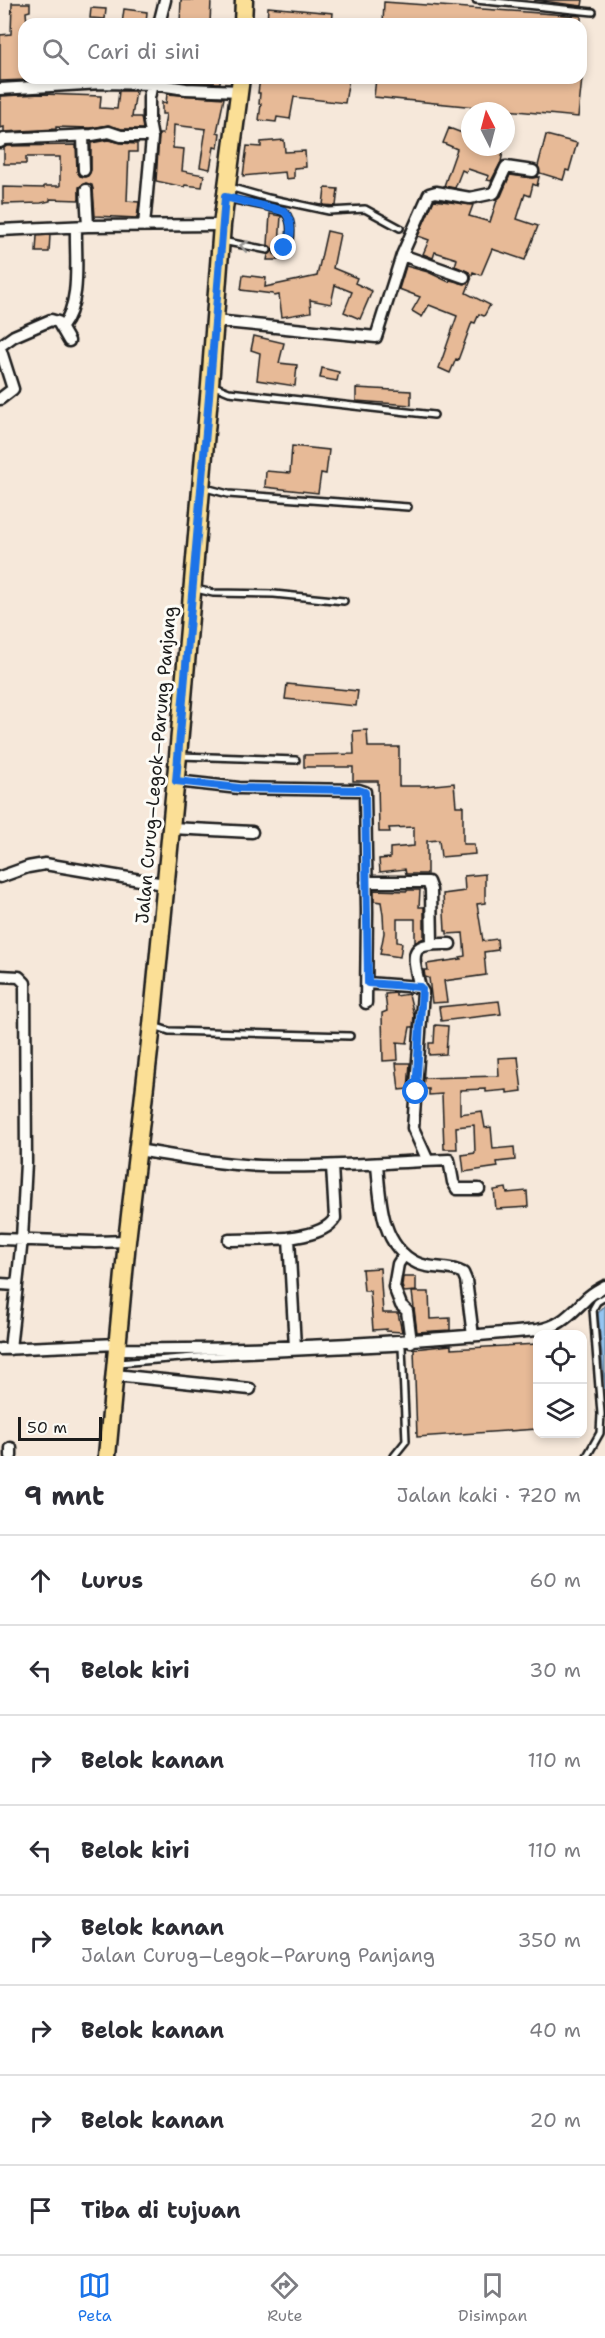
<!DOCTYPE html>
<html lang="id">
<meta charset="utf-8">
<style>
:root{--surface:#fff;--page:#f2f2f3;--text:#2b2b33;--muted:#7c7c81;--line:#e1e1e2;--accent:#1a73e8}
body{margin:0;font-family:"Shantell Sans",sans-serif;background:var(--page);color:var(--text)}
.controls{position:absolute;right:18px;bottom:18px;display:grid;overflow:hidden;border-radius:12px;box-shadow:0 3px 9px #0003}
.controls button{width:54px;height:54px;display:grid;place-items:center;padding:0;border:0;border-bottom:2px solid var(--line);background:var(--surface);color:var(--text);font:30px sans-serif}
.compass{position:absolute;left:461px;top:102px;width:54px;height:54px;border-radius:50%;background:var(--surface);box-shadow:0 3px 9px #0003;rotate:354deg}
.scale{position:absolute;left:18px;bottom:15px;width:84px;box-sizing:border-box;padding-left:6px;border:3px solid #1c1c1c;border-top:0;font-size:16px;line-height:21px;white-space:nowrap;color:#1c1c1c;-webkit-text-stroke:4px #fdfcf7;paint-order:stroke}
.stop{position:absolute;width:18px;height:18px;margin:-14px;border:4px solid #1a73e8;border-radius:50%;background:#fff}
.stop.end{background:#1a73e8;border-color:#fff;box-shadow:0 2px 6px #0008}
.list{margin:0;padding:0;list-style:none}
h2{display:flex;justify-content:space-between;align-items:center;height:78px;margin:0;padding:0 24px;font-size:26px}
h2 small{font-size:20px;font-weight:400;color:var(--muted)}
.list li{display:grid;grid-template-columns:39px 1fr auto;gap:18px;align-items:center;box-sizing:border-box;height:90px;padding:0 24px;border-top:2px solid var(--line)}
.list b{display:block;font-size:22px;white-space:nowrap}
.list p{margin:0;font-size:20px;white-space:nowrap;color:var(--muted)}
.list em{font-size:20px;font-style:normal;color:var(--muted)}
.icon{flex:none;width:33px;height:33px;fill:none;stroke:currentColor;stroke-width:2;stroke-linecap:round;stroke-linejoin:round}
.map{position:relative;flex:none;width:605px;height:1456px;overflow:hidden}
.search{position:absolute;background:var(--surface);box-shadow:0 3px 9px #0003;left:18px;right:18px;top:18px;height:66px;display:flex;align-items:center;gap:15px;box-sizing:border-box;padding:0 21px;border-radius:18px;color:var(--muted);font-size:22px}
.sheet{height:798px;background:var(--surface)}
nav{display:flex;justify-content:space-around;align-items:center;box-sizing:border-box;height:84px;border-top:2px solid var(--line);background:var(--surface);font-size:16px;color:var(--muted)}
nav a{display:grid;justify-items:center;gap:3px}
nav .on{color:var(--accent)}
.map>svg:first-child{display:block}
</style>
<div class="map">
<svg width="605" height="1456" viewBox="0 0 605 1456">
<rect width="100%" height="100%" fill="#f6e8da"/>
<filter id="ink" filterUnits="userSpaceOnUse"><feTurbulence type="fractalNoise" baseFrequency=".0167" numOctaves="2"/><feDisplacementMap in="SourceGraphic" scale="12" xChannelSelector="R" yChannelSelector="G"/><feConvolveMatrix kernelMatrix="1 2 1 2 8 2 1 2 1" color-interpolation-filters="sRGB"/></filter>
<g filter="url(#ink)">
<path fill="#95c4f0" stroke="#65819b" stroke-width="1.5" d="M 605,1305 L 605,1390 L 598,1313 Z"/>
<path fill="#e7ba97" stroke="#1c1c1c" stroke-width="1.5" d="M 181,0 L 211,0 L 210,24 L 180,24 Z
M 534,0 L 583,0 L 582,6 Z
M 384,2 L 581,16 L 581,24 L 383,24 Z
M 12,3 L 30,3 L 30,11 L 26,12 L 27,24 L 24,24 L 24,78 L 27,80 L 0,81 L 0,35 L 11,34 Z
M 268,7 L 333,13 L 332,24 L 267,24 Z
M 91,8 L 106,9 L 105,19 L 90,18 Z
M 124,9 L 147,12 L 146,24 L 122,24 Z
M 167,78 L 220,78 L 220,83 L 187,82 Z
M 260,78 L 288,80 L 288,78 L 349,78 L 345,103 L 294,97 L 290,119 L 277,117 L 276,122 L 259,120 L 261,104 L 259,104 L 260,93 L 258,93 Z
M 376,78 L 582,78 L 578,117 L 374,97 Z
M 119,91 L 136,91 L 132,117 L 141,117 L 143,129 L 122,129 L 108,125 L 91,128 L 56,127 L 56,129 L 4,132 L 4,127 L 0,128 L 0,96 L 42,94 L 101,96 L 100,108 L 117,109 Z
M 167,94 L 224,98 L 217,132 L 220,133 L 218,148 L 214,147 L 210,169 L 200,167 L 206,129 L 174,125 L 173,148 L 184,149 L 182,171 L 204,175 L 202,187 L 185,185 L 184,187 L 156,181 L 159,134 L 163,134 L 166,114 L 162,114 L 162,102 L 166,103 Z
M 449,128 L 470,136 L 470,147 L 504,147 L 501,162 L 491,181 L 487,180 L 489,176 L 468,169 L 466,172 L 462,170 L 455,188 L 444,186 L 457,149 L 443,143 Z
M 546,135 L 577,143 L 569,171 L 566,170 L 563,180 L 540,173 L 538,166 Z
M 108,140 L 121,143 L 137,144 L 137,152 L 129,152 L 127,201 L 139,202 L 137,218 L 95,216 L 93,189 L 92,185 L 86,183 L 79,187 L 79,200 L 50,199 L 50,201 L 41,203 L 3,204 L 3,187 L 44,188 L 44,186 L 60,186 L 60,157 L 26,157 L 26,164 L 4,164 L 4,148 L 7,146 L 76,145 L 77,171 L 80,176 L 85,177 L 88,176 L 91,170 L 91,143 Z
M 284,140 L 285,152 L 305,151 L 306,167 L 294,168 L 294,178 L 286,179 L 285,172 L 243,176 L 247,146 L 261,147 L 261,142 Z
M 510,175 L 532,178 L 539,177 L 537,186 L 533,184 L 530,196 L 525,194 L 517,219 L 538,226 L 525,260 L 492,249 L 481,275 L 473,272 L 471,278 L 469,272 L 455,266 L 457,259 L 435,252 L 433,258 L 423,254 L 429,240 L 418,236 L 434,200 L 473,205 L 469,216 L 490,222 L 497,200 L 501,196 Z
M 325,188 L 338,189 L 336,206 L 323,205 Z
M 270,214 L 281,216 L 279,245 L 273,250 L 274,254 L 278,256 L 278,260 L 267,260 L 268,255 L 273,250 L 268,245 Z
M 327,231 L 340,234 L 333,268 L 357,278 L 355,283 L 372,291 L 360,319 L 344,312 L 352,292 L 335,285 L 331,304 L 310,300 L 311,312 L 282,317 L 279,295 L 274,296 L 273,294 L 241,290 L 243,275 L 266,278 L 265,287 L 317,276 Z
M 50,235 L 49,252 L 36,252 L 37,236 Z
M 406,266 L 428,272 L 449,282 L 450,280 L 465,284 L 471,280 L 466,293 L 490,305 L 484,316 L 479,314 L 475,323 L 472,322 L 458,360 L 456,359 L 450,373 L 439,368 L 457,316 L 429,305 L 422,317 L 412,311 L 420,297 L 399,289 Z
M 254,336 L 284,343 L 279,363 L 297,365 L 295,386 L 257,380 L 260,353 L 251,350 Z
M 322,368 L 339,372 L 337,381 L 320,378 Z
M 356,388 L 411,391 L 411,405 L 356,401 Z
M 292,446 L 329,450 L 326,474 L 321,473 L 318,493 L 265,487 L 266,471 L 290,473 Z
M 287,684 L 358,691 L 356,706 L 285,699 Z
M 367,730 L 368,747 L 399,747 L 399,786 L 424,786 L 454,783 L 456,806 L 463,806 L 463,844 L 474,844 L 475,854 L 441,857 L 439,840 L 427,841 L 427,874 L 406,874 L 405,869 L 380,872 L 379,859 L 390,858 L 390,848 L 414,846 L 414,827 L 389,828 L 390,832 L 379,832 L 378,781 L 353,781 L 353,767 L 304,767 L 304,755 L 354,754 L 353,731 Z
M 485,874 L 485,903 L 477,904 L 483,941 L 497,939 L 498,950 L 484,952 L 486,975 L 444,981 L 447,1002 L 432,1003 L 429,978 L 425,977 L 424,970 L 428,970 L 427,964 L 461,959 L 460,957 L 465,956 L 463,933 L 447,934 L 447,931 L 445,931 L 443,894 L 465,891 L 464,876 Z
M 374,890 L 407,891 L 407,890 L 420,890 L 419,907 L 424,907 L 424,938 L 415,943 L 415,919 L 397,919 L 397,942 L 402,943 L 400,957 L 380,954 L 384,933 L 383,915 L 381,902 L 374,901 Z
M 396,993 L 396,996 L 409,994 L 414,1015 L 413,1027 L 410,1027 L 407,1043 L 397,1042 L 398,1060 L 383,1061 L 382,1013 L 387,1011 L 385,994 Z
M 499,1001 L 501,1014 L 441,1021 L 439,1007 Z
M 435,1025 L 448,1026 L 446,1054 L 429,1055 L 429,1043 L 434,1043 Z
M 518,1057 L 522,1091 L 507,1093 L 507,1090 L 486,1092 L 486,1089 L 460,1090 L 460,1114 L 482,1111 L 485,1128 L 491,1127 L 493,1149 L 514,1147 L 515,1160 L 497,1162 L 498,1167 L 464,1172 L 462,1155 L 475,1153 L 474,1125 L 456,1127 L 457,1149 L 444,1149 L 442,1094 L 429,1095 L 429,1089 L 423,1089 L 424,1078 L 499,1076 L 498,1058 Z
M 396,1063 L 410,1063 L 408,1089 L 399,1090 Z
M 506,1188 L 507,1193 L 527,1191 L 528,1207 L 496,1209 L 494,1190 Z
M 380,1268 L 383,1313 L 398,1313 L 402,1332 L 386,1331 L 387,1329 L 373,1330 L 370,1291 L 364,1291 L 362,1269 Z
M 403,1277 L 416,1277 L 416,1291 L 404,1292 L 402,1286 Z
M 412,1292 L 429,1292 L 430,1319 L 450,1318 L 450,1330 L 417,1332 Z
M 537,1344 L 537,1429 L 417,1437 L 414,1349 L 451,1345 L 451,1349 Z"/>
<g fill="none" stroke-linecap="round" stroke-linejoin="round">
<defs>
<path id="service" d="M 476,0 L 593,12
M 229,187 L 268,198 L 329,211 L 365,209 L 400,228
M 229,199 C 240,202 279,207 285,213 C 292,219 291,233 290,241 L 284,248 L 278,251
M 222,241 L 268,250
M 212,385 L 229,392 L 434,415
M 202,487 L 228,494 L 408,507
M 196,589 L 213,593 L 274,594 L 344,601
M 180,756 L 296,760
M 154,1026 L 169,1031 L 350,1036
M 118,1363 L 194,1357 L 402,1347 L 406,1441 L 394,1456
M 587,1456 L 600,1433 L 601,1414 L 593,1309 L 597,1302 L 605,1297"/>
<path id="minor" d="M 159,24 L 165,0
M 0,89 L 102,83 L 153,84 L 186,89 L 241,91
M 83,136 L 84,170
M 0,142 L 4,139 L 92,135 L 109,132 L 121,136 L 151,136
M 86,190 L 88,226
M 144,226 L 152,138 L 149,122 L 149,98 L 153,78
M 0,230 L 88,226 L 222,225
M 402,255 L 464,277
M 215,321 L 376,337 L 402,255 L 429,194 L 436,192 L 470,198 L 494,193 L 506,167 L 533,171
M 62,327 C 82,302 75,258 76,228
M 0,346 L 14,336 L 51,320 L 58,322 L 69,341
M 0,348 L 13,389 L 0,399
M 176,781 L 239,788 L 359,790 L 365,792 L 367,912 L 366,1003
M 171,828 L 252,832
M 0,877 L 28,867 L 45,864 L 164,884
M 366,882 L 428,882 L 431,890 L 432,944
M 0,976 L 19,977 L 25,983 L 26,1162 L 22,1239 L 10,1349
M 367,983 L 420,987 L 423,992 L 413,1128 L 428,1161
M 420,987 C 410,949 411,943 450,944
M 138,1150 C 179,1157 219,1164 261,1166 C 324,1168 386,1162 449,1160 L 453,1182 L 457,1189 L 479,1189
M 377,1164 C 380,1198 380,1246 417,1263 C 431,1270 449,1265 463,1273 L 466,1280 L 473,1336
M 289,1238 L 295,1347
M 0,1239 L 95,1242 L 127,1241
M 229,1240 C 255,1239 321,1243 335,1218 L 332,1166
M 404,1255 L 398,1264 L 394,1287 L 401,1305 L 407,1311 L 411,1342
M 0,1284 L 16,1285
M 0,1349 L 118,1344
M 117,1349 C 258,1351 398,1343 537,1330 C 560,1327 569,1315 585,1300 C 590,1294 598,1290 605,1286
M 115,1375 L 250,1389
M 11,1448 L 11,1456"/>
<path id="primary" d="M 243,24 L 244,0
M 107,1456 L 127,1241 L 152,1025 L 178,756 L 210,385 L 222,225 L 241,78"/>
</defs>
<use href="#service" stroke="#1c1c1c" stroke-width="10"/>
<use href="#minor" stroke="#1c1c1c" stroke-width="15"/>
<use href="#primary" stroke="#1c1c1c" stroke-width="21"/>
<use href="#service" stroke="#fdfcf7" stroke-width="5"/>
<use href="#minor" stroke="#fdfcf7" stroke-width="10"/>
<use href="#primary" stroke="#fbdf96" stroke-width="16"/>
</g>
<defs><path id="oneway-chevron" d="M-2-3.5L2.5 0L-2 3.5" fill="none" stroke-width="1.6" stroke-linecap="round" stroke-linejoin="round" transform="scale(1.5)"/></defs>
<use stroke="#989794" href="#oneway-chevron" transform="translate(244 246) rotate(-169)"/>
</g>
<g fill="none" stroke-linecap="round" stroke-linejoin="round" filter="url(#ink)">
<path stroke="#1a73e8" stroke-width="8" d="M 284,248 C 293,239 293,220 284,211 L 225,197 L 210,385 L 176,781 L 239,788 L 359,790 L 365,792 L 368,983 L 420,987 L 422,989 L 416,1092"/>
</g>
<g text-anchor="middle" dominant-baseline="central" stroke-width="6" stroke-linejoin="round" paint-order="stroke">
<g font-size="18" fill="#1c1c1c" stroke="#fdfcf7">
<text transform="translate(156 765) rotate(-85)">Jalan Curug–Legok–Parung Panjang</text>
</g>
</g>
</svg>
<div class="controls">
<button><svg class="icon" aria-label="locate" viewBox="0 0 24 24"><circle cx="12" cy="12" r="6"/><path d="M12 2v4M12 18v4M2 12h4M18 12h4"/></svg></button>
<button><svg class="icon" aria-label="layers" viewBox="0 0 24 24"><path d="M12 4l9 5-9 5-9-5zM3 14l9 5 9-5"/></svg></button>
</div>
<svg class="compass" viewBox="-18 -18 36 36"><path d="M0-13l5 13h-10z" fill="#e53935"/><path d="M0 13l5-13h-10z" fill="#7c7c81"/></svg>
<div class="scale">50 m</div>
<div class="stop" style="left:416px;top:1092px"></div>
<div class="stop end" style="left:284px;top:248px"></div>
<div class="search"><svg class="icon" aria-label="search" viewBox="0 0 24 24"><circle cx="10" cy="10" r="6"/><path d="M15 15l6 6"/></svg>Cari di sini</div>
</div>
<section class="sheet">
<h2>9 mnt<small>Jalan kaki · 720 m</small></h2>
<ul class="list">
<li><svg class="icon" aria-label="ahead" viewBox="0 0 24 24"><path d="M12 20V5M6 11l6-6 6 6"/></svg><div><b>Lurus</b></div><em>60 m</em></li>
<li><svg class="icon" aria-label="left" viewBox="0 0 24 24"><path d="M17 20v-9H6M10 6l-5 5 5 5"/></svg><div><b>Belok kiri</b></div><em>30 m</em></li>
<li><svg class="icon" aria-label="right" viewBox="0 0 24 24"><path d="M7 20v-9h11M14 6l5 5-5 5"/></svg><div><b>Belok kanan</b></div><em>110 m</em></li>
<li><svg class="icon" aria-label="left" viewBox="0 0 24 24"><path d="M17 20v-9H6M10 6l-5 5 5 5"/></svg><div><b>Belok kiri</b></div><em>110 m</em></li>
<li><svg class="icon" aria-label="right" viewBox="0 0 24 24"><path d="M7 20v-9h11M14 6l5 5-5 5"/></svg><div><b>Belok kanan</b><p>Jalan Curug–Legok–Parung Panjang</p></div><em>350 m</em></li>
<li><svg class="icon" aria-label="right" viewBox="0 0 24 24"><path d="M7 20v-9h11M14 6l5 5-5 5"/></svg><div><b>Belok kanan</b></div><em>40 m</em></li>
<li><svg class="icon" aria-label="right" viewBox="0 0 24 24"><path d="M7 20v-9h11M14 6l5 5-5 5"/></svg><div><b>Belok kanan</b></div><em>20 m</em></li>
<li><svg class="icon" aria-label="arrive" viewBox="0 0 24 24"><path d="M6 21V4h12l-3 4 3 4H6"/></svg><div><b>Tiba di tujuan</b></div></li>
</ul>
</section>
<nav>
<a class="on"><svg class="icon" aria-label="map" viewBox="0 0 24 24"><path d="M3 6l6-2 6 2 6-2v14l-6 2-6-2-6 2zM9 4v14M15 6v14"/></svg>Peta</a>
<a><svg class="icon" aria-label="directions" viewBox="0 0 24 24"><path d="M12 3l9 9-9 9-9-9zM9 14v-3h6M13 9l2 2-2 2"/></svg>Rute</a>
<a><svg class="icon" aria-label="saved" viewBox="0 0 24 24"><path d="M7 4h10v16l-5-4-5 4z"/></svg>Disimpan</a>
</nav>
